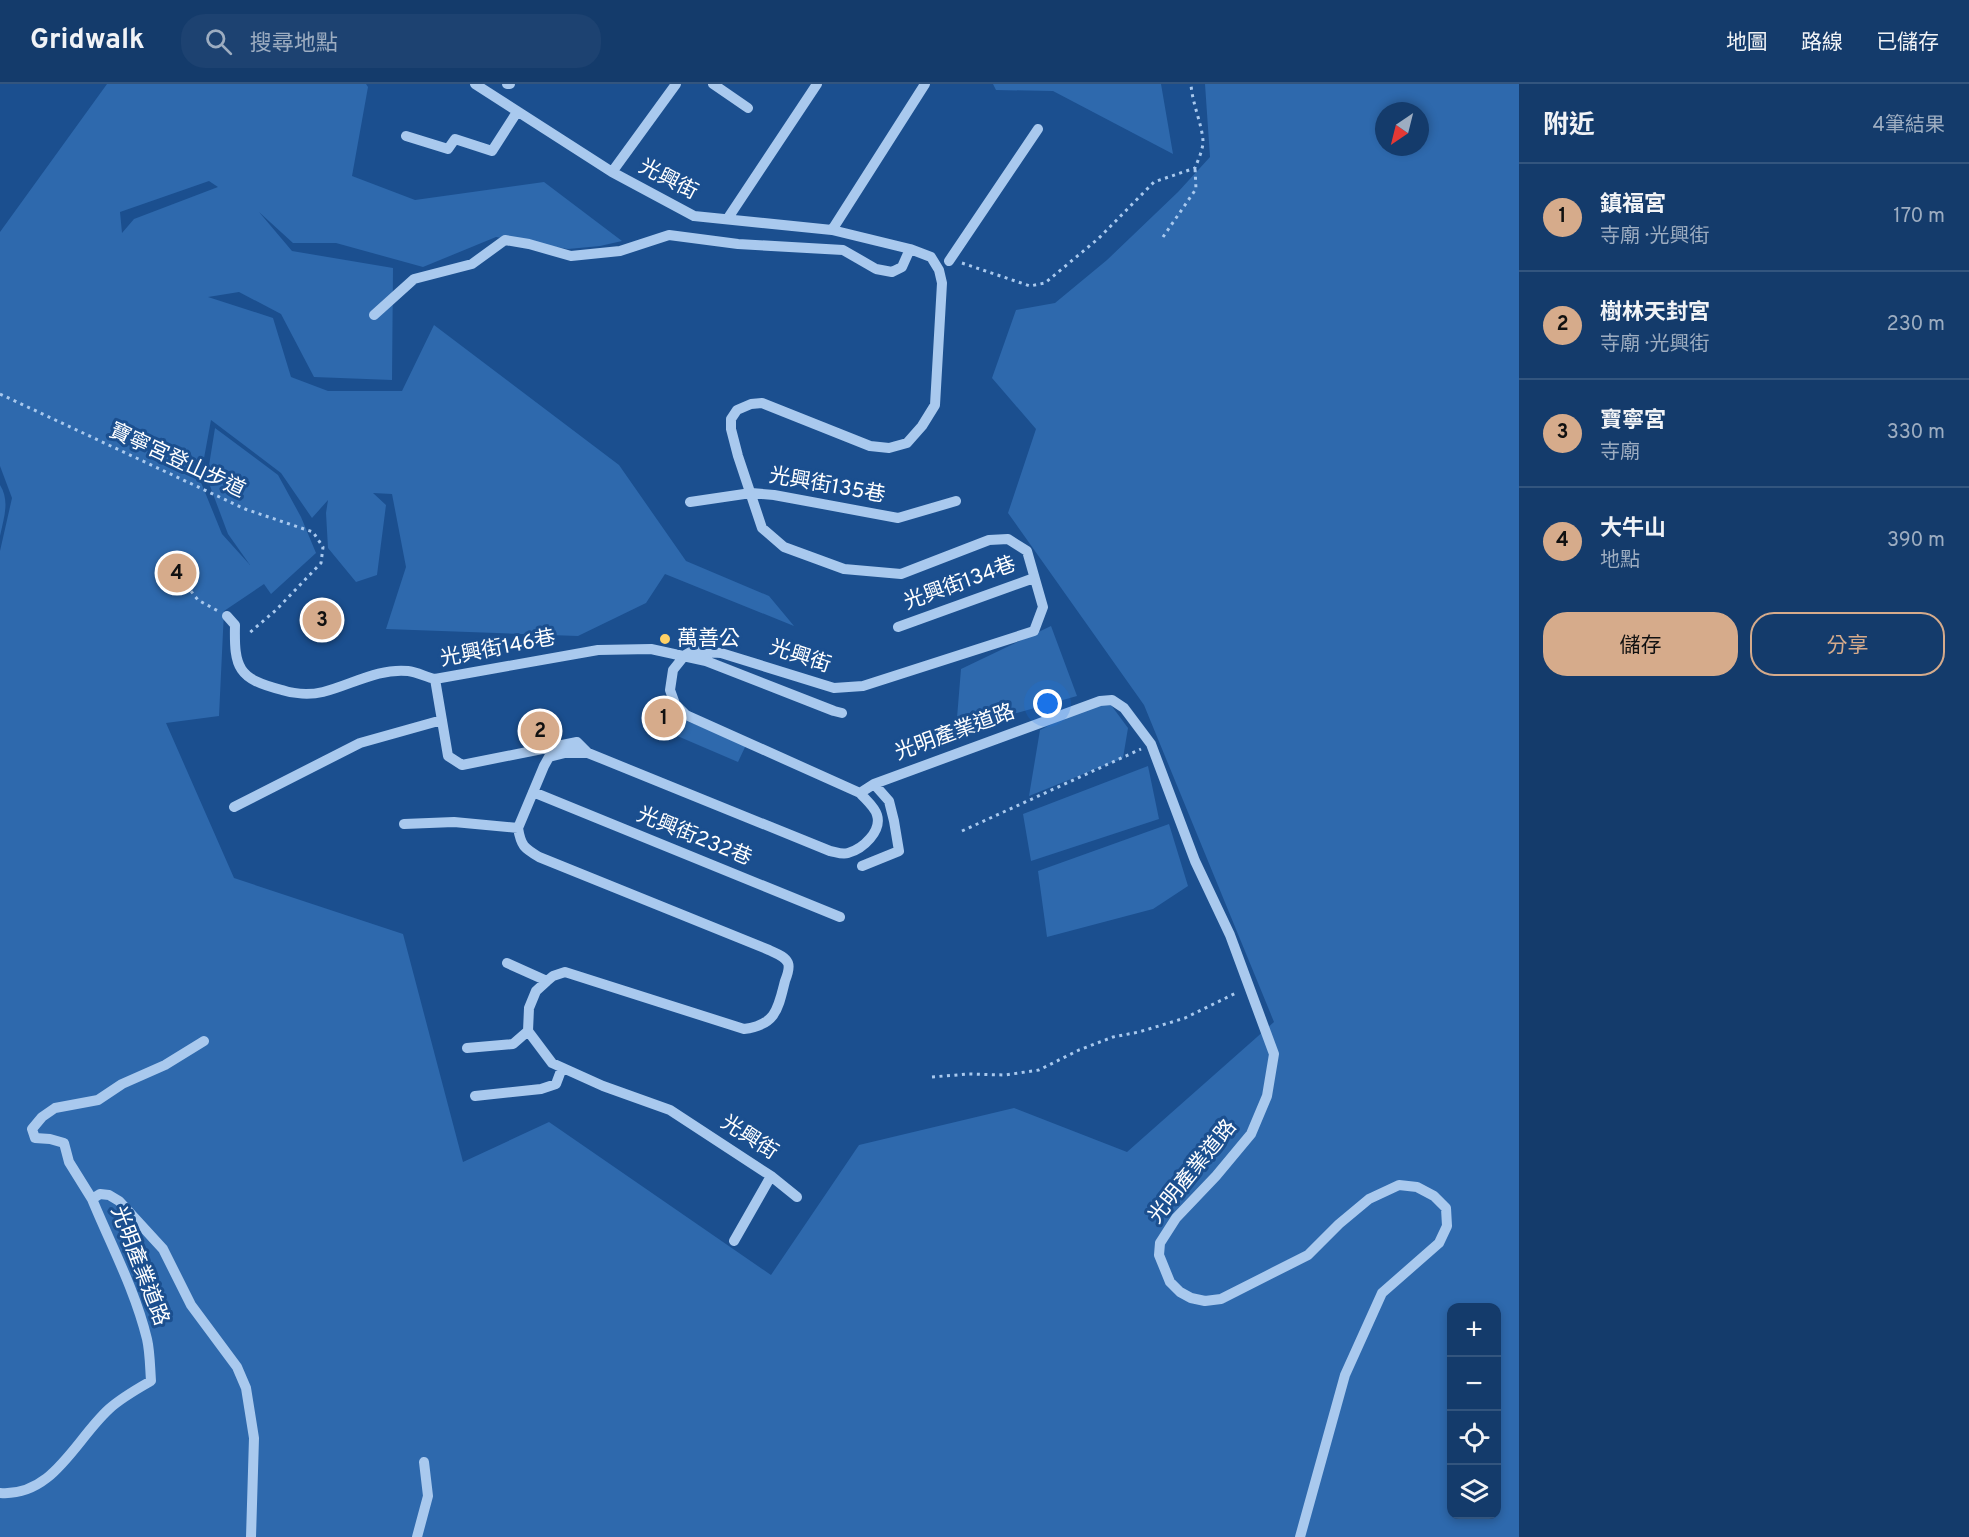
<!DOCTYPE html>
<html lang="zh-TW">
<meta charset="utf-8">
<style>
:root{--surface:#143b6b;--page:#1d4271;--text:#f1f3f6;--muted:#9dadc1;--line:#33557e;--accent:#d6ab8b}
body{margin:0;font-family:Overpass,"Noto Sans TC",sans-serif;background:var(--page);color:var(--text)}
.controls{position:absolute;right:18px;bottom:18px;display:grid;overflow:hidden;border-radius:12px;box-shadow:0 3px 9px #0003}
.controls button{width:54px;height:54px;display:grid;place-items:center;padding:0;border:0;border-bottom:2px solid var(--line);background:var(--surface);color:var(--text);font:30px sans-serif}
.compass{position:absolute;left:1375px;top:18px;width:54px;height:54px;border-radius:50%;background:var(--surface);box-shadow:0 3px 9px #0003;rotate:215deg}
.you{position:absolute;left:1048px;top:620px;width:21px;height:21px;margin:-15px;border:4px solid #fff;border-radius:50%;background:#1a73e8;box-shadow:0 0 0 9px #1a73e833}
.badge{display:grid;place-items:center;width:39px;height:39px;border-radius:50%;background:var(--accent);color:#111;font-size:20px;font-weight:700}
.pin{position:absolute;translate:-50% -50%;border:3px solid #fff;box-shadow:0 2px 6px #0006}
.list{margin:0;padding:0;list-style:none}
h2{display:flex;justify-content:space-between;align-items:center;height:78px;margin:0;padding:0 24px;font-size:26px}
h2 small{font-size:20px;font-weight:400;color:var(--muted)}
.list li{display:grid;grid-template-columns:39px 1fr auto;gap:18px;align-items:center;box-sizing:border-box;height:108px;padding:0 24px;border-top:2px solid var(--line)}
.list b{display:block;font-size:22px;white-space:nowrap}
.list p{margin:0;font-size:20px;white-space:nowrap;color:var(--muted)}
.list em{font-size:20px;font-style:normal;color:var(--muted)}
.actions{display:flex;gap:12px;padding:18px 24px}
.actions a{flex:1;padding:14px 0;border:2px solid var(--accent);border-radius:24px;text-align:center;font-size:21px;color:var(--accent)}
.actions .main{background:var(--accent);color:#111}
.icon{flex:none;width:33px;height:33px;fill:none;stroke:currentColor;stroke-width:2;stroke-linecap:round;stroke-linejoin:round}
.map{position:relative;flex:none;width:1519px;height:1453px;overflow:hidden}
header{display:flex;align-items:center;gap:36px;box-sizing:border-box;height:84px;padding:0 30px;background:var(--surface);border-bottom:2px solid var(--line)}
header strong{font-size:28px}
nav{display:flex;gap:33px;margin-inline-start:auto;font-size:21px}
.search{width:420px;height:54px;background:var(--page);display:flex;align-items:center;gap:15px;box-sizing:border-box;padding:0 21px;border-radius:24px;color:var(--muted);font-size:22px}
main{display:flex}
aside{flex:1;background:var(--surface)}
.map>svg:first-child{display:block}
</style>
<header>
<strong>Gridwalk</strong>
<div class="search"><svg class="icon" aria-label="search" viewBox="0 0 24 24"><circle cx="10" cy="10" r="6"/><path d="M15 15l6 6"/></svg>搜尋地點</div>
<nav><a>地圖</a><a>路線</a><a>已儲存</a></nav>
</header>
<main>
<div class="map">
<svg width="1519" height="1453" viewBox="0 0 1519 1453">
<rect width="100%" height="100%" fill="#1b4f8f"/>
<path fill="#2e69ad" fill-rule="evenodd" d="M 107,0 L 366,0 L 368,3 L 352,92 L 415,116 L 544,98 L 622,157 L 600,162 L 568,165 L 496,153 L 423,183 L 336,159 L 293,159 L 259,128 L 292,167 L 393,184 L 392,296 L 314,293 L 281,230 L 239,208 L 208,213 L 273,234 L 291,293 L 328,307 L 402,307 L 434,241 L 619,381 L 686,477 L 769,512 L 794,542 L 665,490 L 646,519 L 578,552 L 386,545 L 406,483 L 392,410 L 373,409 L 386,421 L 377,491 L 356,498 L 328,464 L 326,429 L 328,416 L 312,434 L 281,389 L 211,336 L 200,396 L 222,450 L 250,481 L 228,450 L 207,394 L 215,344 L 278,391 L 301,433 L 316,469 L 271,510 L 264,500 L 224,527 L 219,632 L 166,639 L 234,794 L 403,850 L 463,1078 L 549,1038 L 771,1191 L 859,1061 L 1014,1024 L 1127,1068 L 1274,938 L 1144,621 L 1008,429 L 1036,345 L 992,294 L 1016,226 L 1055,219 L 1107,176 L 1178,108 L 1210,73 L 1205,0 L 1519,0 L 1519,1453 L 0,1453 L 0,467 L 12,414 L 0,382 L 0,148 ZM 1384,27 L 1420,27 L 1420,63 L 1384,63 ZM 209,97 L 218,103 L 134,135 L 122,149 L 120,128 ZM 1452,1224 L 1496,1224 L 1496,1430 L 1452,1430 Z
M 993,0 L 1161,0 L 1173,70 L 1053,7 L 996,6 Z
M 0,401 C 10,417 4,433 0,452 Z
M 1051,542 L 1077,612 L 956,646 L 961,585 Z
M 1090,621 L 1111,621 L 1128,644 L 1123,674 L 1029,712 L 1040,646 Z
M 677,633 L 746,661 L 738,678 L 668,648 Z
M 1148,682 L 1159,735 L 1031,777 L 1023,730 Z
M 1169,740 L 1188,802 L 1153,825 L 1047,853 L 1038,787 Z"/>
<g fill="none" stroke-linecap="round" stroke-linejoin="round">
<path stroke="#a9c9ee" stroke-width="3" stroke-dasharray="3 4.5" stroke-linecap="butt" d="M 1163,153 L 1196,105 L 1195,84
M 962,179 L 1030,202 L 1045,199 L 1099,154 L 1154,98 L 1195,84 C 1198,76 1203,66 1203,57 C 1202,40 1192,19 1191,0
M 0,310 L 245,425 L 313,448 L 323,463 L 321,479 L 276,526 L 248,550
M 168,495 L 171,499 L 183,497 L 198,516 L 218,527
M 962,747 L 1141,665
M 932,993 L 968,990 L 1005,991 L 1039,986 L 1079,966 L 1113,953 L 1139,948 L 1185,934 L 1238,908"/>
<path stroke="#a9c9ee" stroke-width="10" d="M 475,0 L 612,88 L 694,132 L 832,146 L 910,165 L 931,173 L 939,186 L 942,199 L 935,321 L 922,342 L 907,359 L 889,364 L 870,362 L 762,319 L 751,320 L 737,326 L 731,335 L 731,345 L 738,372 L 762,444 L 784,463 L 844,485 L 901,490 L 989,456 L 1008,455 L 1027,467 L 1043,523 L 1034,547 L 863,602 L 834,604 L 721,569 L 692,567 L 685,571 L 673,586 L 670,606 L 675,620 L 686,631 L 860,709 C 865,715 875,723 877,731 C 882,747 863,765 848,769 C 842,771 836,768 830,767 L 588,669 L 565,669 L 549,673 L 544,682 L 518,744 C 521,762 524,764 539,773 L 769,866 C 775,869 785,872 788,879 C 790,884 787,892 785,897 C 778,925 776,941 744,945 L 565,888 L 553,892 L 547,897 L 536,907 L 529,924 L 528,947 L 552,979 L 603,1002 L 670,1026 L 771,1092 L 797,1113
M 507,0 L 510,0
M 713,0 L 748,24
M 406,52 L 448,65 L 455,55 L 492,67 L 517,28
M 612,88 L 676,0
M 728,134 L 817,0
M 832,146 L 925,0
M 949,177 L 1038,45
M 374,231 L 414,195 L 472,180 L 505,156 L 529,160 L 571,172 L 620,167 L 669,151 L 738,160 L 843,166 L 876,185 L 892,188 L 902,183 L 910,165
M 690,418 L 751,409 L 774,411 L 898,434 L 956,417
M 227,532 L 235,541 C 234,584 238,595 282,606 C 294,610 310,611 323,608 C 351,601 378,584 408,587 C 417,588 426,593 435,595
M 898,543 L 1034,494
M 588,669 L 577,658 L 462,681 L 448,672 L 435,595 L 598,566 L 651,565 L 706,577 L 834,627 L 842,629
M 533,708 L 840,833
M 860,709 L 874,700 L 1100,617 L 1112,616 L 1124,624 L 1151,660 L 1195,777 L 1230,851 L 1274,970 L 1267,1012 L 1251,1050 L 1216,1092 L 1176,1134 L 1160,1159 L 1159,1171 L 1170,1198 L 1180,1208 L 1191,1214 L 1205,1217 L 1221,1215 L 1308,1171 L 1339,1140 L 1369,1115 L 1399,1101 L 1417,1103 L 1434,1112 L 1446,1124 L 1447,1142 L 1439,1159 L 1382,1209 L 1345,1291 L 1300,1453
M 234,723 L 360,659 L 442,636
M 404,740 L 454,738 L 518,744
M 862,782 L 899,767 L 894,737 L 889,717 L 874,700
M 507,879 L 547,897
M 467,964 L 513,960 L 528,947
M 475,1012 L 541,1005 L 556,1000 L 562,984
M 92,1115 L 69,1078 L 64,1059 L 50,1055 L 35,1054 L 32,1045 L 42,1033 L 55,1024 L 98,1016 L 122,1000 L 165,981 L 204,957
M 734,1157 L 771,1092
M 0,1409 C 53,1413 75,1356 109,1325 C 121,1314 137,1305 151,1297 C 150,1283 150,1268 147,1255 C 135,1206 111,1161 92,1115 L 100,1110 L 109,1111 L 119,1117 L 163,1165 L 191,1221 L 237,1283 L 246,1304 L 254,1354 L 251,1453
M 417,1453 L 428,1412 L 424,1378"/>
</g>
<circle fill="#ffd166" stroke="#1b4f8f" stroke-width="2" cx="665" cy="555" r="6"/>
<g text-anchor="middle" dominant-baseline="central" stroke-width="6" stroke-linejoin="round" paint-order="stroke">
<g font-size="21" fill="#fff" stroke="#1b4f8f">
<text transform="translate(668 96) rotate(27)">光興街</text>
<text transform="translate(177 377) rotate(25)">寶寧宮登山步道</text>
<text transform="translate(827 402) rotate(10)">光興街135巷</text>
<text transform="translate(960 500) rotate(-20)">光興街134巷</text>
<text transform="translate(498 565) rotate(-11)">光興街146巷</text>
<text transform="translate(800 573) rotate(18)">光興街</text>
<text transform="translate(955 649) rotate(-20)">光明產業道路</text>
<text transform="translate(694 753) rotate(22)">光興街232巷</text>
<text transform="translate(749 1054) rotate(33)">光興街</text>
<text transform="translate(1193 1088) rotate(-51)">光明產業道路</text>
<text transform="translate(139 1182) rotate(69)">光明產業道路</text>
</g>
<g font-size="21" fill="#fff" stroke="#1b4f8f" text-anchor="start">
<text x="677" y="555">萬善公</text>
</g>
</g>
</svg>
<div class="controls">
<button>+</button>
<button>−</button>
<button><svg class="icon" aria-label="locate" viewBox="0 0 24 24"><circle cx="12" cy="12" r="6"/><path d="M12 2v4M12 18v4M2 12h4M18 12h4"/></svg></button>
<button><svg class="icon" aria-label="layers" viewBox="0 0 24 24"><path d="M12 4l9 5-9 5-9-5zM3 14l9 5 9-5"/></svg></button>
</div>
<svg class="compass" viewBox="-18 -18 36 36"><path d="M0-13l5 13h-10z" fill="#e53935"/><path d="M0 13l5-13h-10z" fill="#9dadc1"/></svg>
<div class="you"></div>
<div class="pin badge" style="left:664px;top:634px">1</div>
<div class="pin badge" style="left:540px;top:647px">2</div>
<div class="pin badge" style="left:322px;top:536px">3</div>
<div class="pin badge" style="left:177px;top:489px">4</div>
</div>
<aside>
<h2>附近<small>4筆結果</small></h2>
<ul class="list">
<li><span class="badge">1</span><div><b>鎮福宮</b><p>寺廟 · 光興街</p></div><em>170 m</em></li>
<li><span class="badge">2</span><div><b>樹林天封宮</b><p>寺廟 · 光興街</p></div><em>230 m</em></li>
<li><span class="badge">3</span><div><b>寶寧宮</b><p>寺廟</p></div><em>330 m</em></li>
<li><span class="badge">4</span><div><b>大牛山</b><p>地點</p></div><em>390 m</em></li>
</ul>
<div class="actions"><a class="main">儲存</a><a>分享</a></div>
</aside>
</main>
